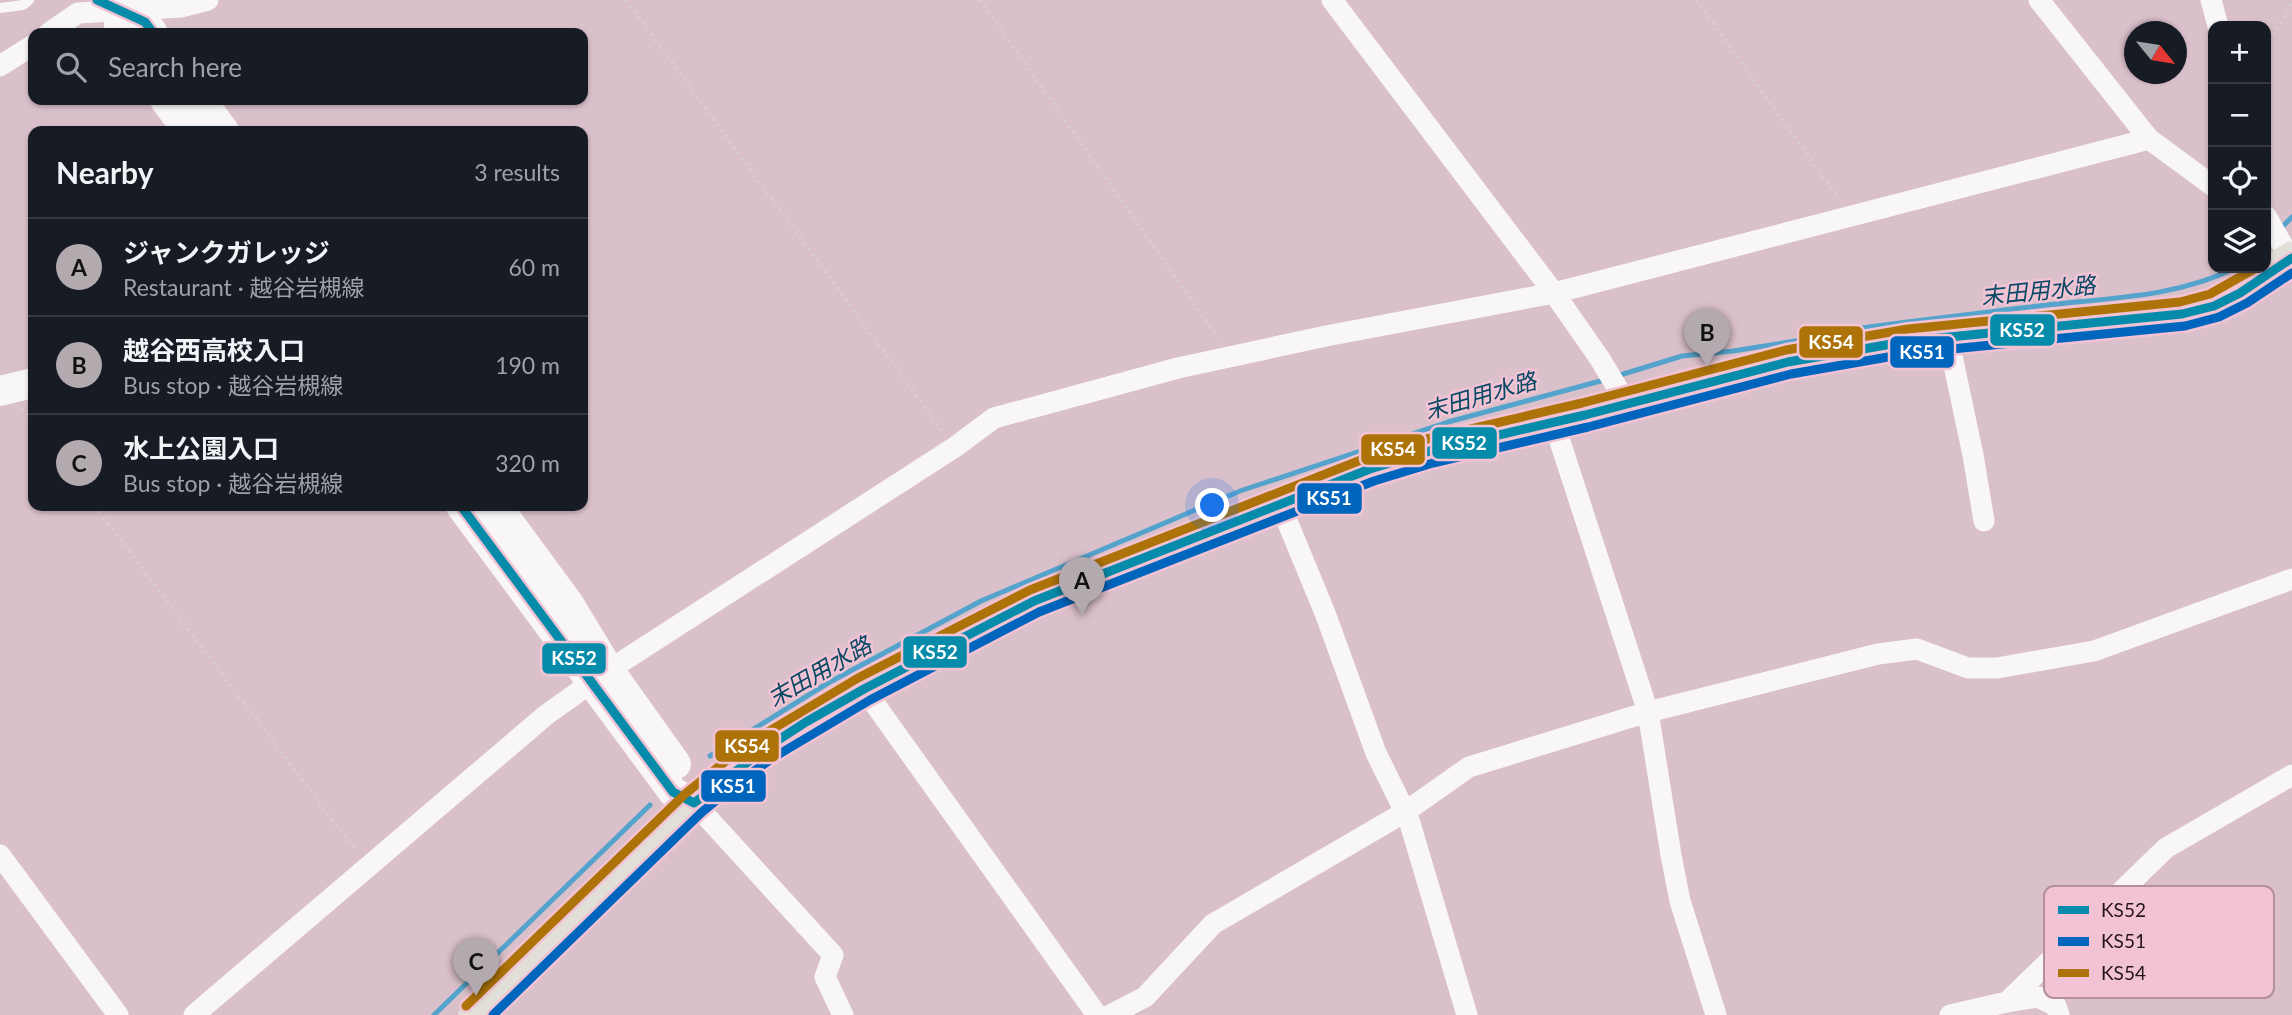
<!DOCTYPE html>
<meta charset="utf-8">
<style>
:root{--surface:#171b24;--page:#20242c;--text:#f1f3f6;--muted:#9ea1a6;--line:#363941;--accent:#b2aaaf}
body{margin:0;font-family:Lato,"Noto Sans JP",sans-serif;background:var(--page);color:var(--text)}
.controls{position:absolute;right:21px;top:21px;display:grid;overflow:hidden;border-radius:14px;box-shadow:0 2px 5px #0004}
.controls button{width:63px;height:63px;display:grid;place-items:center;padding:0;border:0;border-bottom:2px solid var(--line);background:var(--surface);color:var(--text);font:35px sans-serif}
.compass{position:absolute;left:2124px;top:21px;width:63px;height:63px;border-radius:50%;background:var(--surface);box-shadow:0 2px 5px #0004;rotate:120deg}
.you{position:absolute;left:1213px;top:506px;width:24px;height:24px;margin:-18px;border:5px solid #fff;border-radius:50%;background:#1a73e8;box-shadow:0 0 0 10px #1a73e833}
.badge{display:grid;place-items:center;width:46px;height:46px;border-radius:50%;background:var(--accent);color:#111;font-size:23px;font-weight:700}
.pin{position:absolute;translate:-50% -58px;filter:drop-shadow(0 2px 4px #0008)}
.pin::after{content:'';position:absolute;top:37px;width:24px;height:21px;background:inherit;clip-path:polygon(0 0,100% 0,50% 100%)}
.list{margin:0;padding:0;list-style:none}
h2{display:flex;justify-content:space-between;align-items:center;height:91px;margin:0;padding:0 28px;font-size:30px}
h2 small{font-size:23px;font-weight:400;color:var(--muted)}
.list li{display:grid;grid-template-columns:46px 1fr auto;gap:21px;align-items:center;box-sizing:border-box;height:98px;padding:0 28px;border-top:2px solid var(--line)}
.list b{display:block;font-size:26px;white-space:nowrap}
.list p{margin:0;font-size:23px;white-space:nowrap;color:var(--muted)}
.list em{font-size:23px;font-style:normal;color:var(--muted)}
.icon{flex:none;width:38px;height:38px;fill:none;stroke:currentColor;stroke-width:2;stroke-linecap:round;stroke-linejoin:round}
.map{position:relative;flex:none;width:2292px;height:1015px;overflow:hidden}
.search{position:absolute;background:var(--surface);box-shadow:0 2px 5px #0004;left:28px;top:28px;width:560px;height:77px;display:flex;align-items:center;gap:18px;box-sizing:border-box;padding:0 24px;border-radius:14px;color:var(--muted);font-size:26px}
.panel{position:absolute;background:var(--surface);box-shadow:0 2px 5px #0004;left:28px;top:126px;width:560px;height:385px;border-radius:14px}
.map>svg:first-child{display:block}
</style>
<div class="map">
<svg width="2292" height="1015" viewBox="0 0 2292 1015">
<rect width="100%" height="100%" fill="#dac0ca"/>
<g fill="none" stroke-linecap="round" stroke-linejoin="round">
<path stroke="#54a3cc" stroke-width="5" d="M 2279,230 L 2292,217
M 1617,376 L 1682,356 L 1733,351 L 1820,337 L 1825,333 C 1899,322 1973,314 2047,305 C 2110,298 2177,297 2235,268
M 710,756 L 828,683 L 981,601 L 1240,491 L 1448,422 L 1608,379
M 434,1015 L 650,805"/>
<path stroke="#d7cfd2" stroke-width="3.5" stroke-dasharray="2 5" stroke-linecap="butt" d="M 626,0 L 943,432
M 980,0 L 1219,339
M 1696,0 L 1840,200
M 2266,48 L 2292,3
M 22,409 L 33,424
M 95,506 L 356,851"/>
<path stroke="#f9f6f7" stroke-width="10" d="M 0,8 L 23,5 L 29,0"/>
<path stroke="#f9f6f7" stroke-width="21" d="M 1332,0 L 1554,293 L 1600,359 L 1627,404
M 2039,0 L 2149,139 L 2213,186
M 2211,0 L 2218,26
M 49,33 L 78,13 L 181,7 L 208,0
M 0,66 L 33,45
M 2266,216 L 2291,260
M 1948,337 L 1973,455 L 1984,521
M 1554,423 L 1648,712 L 1671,855 L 1680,901 L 1716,1015
M 1280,504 L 1325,613 L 1376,753 L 1409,820 L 1467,1015
M 864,689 L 1097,1015
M 694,803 L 833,955 L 825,977 L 843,1015
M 0,855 L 118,1015
M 2007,1002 L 2038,997 L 2056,1006 L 2059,1015
M 194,1015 L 546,715 L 609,670 L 955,447 L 994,418 L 1178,368 L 1326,336 L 1554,293 L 2149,139
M 1110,1015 L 1145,997 L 1213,924 L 1405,812 L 1469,767 L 1648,712 L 1878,654 L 1917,649 L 1968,668 L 1997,668 L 2094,651 L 2292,579
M 1950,1015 L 2007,1002 L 2166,848 L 2292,775"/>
<path stroke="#f9f6f7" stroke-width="30" d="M 119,33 L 119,9 L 145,22 L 153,33
M 165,100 L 188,131
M 201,100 L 224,131
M 0,391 L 33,383
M 461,506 L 673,792 L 694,803
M 497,506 L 569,604 L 609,670 L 676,764"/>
<path stroke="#e2dfd8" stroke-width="33" d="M 475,1015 L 694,803 L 734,770 L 769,746 L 864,689 L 1034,601 L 1370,469 L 1430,451 L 1585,415 L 1788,362 L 1909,341 L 2182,314 L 2214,306 L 2240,293 L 2292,258"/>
<defs>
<path id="bus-1" d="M 97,0 L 145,22 L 153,33
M 461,506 L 673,792 L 694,803
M 694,803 L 769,746 L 806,722 L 864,689 L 1034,601 L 1370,469 L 1430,451 L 1585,415 L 1788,362 L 1909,341 L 2182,314 L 2214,306 L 2240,293 L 2292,258"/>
<path id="bus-2" d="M 493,1015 L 702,812 L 741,780 L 776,756 L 870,700 L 1039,612 L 1374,481 L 1433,463 L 1588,427 L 1791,374 L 1911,353 L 2185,326 L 2219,317 L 2247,303 L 2292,273"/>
<path id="bus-3" d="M 466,1006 L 685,794 L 727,760 L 763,735 L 858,678 L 1030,590 L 1366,458 L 1427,439 L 1582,403 L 1786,350 L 1908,329 L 2180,302 L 2210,294 L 2256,268"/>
</defs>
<use href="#bus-1" stroke="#f2c3d4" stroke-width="14"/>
<use href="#bus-2" stroke="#f2c3d4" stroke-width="14"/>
<use href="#bus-3" stroke="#f2c3d4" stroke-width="14"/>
<use href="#bus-1" stroke="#078baa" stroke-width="9"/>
<use href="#bus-2" stroke="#0065bd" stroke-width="9"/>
<use href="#bus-3" stroke="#ad7309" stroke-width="9"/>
</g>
<g text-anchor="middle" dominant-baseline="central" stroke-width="5" stroke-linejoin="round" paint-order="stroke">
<g font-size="23" font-style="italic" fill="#074864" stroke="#f2c3d4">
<text transform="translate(2038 290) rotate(-6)">末田用水路</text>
<text transform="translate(1480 395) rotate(-16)">末田用水路</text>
<text transform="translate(819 671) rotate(-30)">末田用水路</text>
</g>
</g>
<rect x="2044" y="886" width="230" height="112" rx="10" fill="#f2c3d4" stroke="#b48e9c" stroke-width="2"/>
<rect x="2058" y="906" width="31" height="8" fill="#078baa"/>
<rect x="2058" y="937" width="31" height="9" fill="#0065bd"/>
<rect x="2058" y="969" width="31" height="8" fill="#ad7309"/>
<g font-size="19" fill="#24141b">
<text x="2101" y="917">KS52</text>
<text x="2101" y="948">KS51</text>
<text x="2101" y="980">KS54</text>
</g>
<g stroke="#f2c3d4" stroke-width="2.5">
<rect x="1989" y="313" width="67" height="34" rx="7" fill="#078baa"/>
<rect x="1798" y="325" width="66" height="34" rx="7" fill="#ad7309"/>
<rect x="1889" y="335" width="66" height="34" rx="7" fill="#0065bd"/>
<rect x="1431" y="426" width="67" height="34" rx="7" fill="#078baa"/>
<rect x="1360" y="433" width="66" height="33" rx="7" fill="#ad7309"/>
<rect x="1296" y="482" width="67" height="33" rx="7" fill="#0065bd"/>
<rect x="902" y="635" width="66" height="34" rx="7" fill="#078baa"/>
<rect x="541" y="642" width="66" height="33" rx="7" fill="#078baa"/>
<rect x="714" y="729" width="66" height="34" rx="7" fill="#ad7309"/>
<rect x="700" y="769" width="67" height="34" rx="7" fill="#0065bd"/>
</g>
<g font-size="19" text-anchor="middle" font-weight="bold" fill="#fff">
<text x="2022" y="337">KS52</text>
<text x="1831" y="349">KS54</text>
<text x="1922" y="359">KS51</text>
<text x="1464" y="450">KS52</text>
<text x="1393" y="456">KS54</text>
<text x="1329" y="505">KS51</text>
<text x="935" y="659">KS52</text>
<text x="574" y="665">KS52</text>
<text x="747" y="753">KS54</text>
<text x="733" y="793">KS51</text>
</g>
</svg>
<div class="controls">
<button>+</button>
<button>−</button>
<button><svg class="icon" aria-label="locate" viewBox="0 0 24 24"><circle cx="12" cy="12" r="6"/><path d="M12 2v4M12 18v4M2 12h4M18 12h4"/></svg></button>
<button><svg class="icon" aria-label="layers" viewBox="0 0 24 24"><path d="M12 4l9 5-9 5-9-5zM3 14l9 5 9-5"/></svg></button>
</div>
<svg class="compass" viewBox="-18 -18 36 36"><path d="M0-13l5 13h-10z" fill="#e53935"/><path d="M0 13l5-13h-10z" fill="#9ea1a6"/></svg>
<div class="you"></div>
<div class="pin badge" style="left:1082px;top:615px">A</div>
<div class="pin badge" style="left:1707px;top:367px">B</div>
<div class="pin badge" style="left:476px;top:996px">C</div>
<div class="search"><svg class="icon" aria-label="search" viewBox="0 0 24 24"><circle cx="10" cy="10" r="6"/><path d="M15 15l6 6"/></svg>Search here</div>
<section class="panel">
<h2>Nearby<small>3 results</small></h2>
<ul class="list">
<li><span class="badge">A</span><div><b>ジャンクガレッジ</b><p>Restaurant · 越谷岩槻線</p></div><em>60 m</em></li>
<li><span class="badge">B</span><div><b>越谷西高校入口</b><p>Bus stop · 越谷岩槻線</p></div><em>190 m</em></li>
<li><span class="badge">C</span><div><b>水上公園入口</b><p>Bus stop · 越谷岩槻線</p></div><em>320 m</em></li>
</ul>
</section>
</div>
